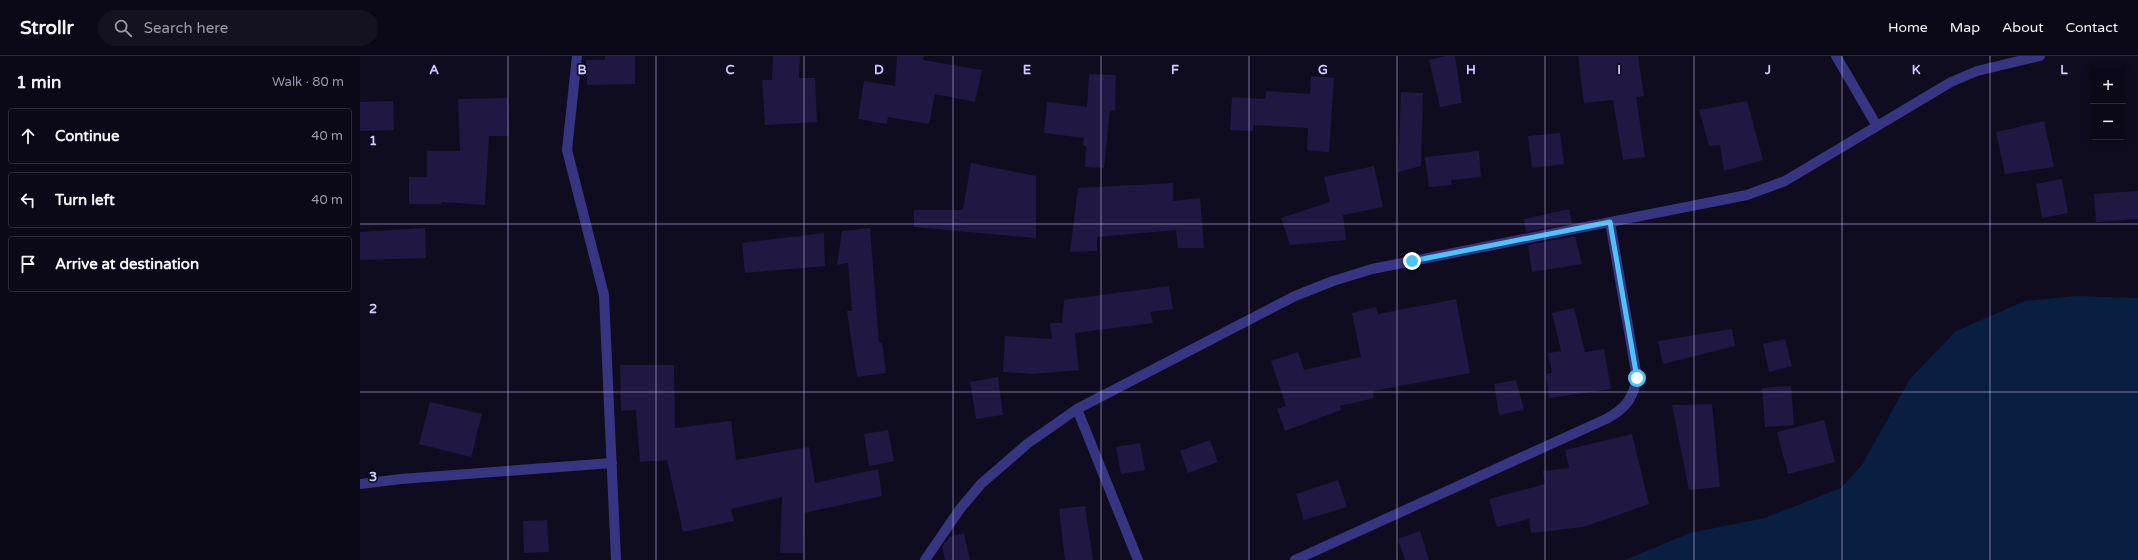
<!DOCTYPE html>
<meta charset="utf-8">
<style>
:root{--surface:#0b0918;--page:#141221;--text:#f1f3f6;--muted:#9a9aa2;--line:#2b2a37}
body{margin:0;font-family:"Varela Round",sans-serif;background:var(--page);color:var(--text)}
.controls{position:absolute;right:12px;top:12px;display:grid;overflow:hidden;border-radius:4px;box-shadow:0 2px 10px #0003}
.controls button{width:36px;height:36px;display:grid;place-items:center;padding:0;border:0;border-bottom:1px solid var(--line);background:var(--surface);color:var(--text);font:20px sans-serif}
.stop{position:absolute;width:12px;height:12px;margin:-9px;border:3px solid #4fc3f7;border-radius:50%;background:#fff}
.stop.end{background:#4fc3f7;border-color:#fff;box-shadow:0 1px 4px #0008}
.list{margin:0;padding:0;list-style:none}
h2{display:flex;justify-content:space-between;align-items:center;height:52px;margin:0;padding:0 16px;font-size:17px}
h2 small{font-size:13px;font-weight:400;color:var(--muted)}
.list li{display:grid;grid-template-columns:26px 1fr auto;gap:12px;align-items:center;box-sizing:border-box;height:56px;margin:0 8px 8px;padding:0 8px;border:1px solid var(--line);border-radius:4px}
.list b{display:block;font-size:15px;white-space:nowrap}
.list em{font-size:13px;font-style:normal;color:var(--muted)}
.icon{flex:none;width:22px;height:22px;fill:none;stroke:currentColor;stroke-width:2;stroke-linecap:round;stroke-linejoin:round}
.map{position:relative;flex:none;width:1778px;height:504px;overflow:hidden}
header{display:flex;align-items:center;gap:24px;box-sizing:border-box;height:56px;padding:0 20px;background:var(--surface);border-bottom:1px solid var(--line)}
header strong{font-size:19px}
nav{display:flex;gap:22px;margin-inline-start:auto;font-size:14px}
.search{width:280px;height:36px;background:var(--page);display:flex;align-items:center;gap:10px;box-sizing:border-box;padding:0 14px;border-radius:22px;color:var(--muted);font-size:15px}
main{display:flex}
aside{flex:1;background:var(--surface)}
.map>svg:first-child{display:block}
</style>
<header>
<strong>Strollr</strong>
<div class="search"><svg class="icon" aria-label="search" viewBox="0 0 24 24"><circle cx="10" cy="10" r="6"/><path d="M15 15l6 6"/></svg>Search here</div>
<nav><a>Home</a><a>Map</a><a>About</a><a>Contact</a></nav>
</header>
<main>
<aside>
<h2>1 min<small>Walk · 80 m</small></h2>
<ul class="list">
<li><svg class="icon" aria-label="ahead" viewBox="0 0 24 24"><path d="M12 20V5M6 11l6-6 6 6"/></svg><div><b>Continue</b></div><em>40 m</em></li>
<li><svg class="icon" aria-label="left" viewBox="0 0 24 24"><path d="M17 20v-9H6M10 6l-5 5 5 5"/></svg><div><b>Turn left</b></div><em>40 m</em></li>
<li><svg class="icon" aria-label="arrive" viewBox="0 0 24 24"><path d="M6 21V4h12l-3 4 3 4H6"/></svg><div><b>Arrive at destination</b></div></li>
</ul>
</aside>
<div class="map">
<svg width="1778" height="504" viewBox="0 0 1778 504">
<rect width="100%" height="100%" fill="#0f0c20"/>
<path fill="#091f42" d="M 1717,240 L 1778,242 L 1778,504 L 1265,504 L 1330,477 L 1405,462 L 1481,432 L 1502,409 L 1550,323 L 1596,275 L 1665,245 Z"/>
<path fill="#201742" d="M 245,0 L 275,0 L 275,28 L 227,29 L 226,4 L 245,4 Z
M 413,0 L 440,0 L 439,22 L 455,22 L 457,66 L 405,69 L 402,24 L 412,24 Z
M 537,0 L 564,0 L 563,4 L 622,14 L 615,46 L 575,38 L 569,68 L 528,61 L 527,68 L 498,63 L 504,25 L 535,30 Z
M 1086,0 L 1095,0 L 1102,47 L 1080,51 L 1069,4 Z
M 1218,0 L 1278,0 L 1284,40 L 1276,41 L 1285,101 L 1263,104 L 1253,44 L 1224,47 Z
M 729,18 L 756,19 L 755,54 L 750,54 L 744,112 L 725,111 L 726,90 L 723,90 L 724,82 L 684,77 L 687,46 L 727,51 Z
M 951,20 L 974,22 L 969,96 L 947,94 L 948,72 L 893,69 L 893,75 L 870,74 L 872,41 L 905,43 L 906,35 L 950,38 Z
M 1041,36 L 1063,37 L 1061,110 L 1038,116 Z
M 148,42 L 149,80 L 129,80 L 125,149 L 81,146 L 81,148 L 49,148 L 49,121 L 67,121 L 67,95 L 100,95 L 98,43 Z
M 33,45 L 34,74 L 0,75 L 0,46 Z
M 1387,45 L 1403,104 L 1364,115 L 1360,89 L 1349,90 L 1339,54 Z
M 1684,65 L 1694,111 L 1645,118 L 1636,76 Z
M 1200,77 L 1204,108 L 1172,112 L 1168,80 Z
M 1119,95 L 1121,121 L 1091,124 L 1092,129 L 1069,131 L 1065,101 Z
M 611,107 L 676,120 L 676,182 L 554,171 L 554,154 L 603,154 Z
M 1014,110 L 1023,151 L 983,159 L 986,184 L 930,189 L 921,162 L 970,146 L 964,121 Z
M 1702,123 L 1708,157 L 1682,162 L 1676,128 Z
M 813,127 L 813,145 L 840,142 L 844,192 L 818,192 L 816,174 L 737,181 L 737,195 L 710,196 L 718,132 Z
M 1778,135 L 1778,163 L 1736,166 L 1734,138 Z
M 1209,153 L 1212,167 L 1166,176 L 1164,163 Z
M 65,172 L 66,202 L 0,204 L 0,176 Z
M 510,172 L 519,287 L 522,286 L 526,317 L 497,321 L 487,255 L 492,255 L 488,207 L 477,209 L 482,175 Z
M 464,177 L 465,210 L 385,217 L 382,187 Z
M 1215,180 L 1222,208 L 1172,216 L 1168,189 Z
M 809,230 L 813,253 L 790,256 L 793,267 L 715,277 L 719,314 L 673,318 L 643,316 L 645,280 L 692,283 L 690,267 L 702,267 L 704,244 Z
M 1096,243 L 1110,317 L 1013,335 L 1014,342 L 980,350 L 981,354 L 925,375 L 917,353 L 926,350 L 911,305 L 938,296 L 944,314 L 1001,301 L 992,257 L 1016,251 L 1018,258 Z
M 1214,252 L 1225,296 L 1244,293 L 1251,333 L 1189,342 L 1186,318 L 1192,317 L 1188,297 L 1201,295 L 1192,257 Z
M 1372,273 L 1375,290 L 1303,308 L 1298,285 Z
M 1425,283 L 1432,310 L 1409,316 L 1403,288 Z
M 260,309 L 314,309 L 315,372 L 371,365 L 376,404 L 449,391 L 455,427 L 518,413 L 522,440 L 444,457 L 443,497 L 420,497 L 422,441 L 371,453 L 374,465 L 323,476 L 307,404 L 280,406 L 276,354 L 261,355 Z
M 638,321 L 643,359 L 616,363 L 610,326 Z
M 1156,324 L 1164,354 L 1139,359 L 1134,328 Z
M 1431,330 L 1434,369 L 1405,371 L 1402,332 Z
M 70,346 L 122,358 L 111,401 L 59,388 Z
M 1352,348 L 1360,431 L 1329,434 L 1312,349 Z
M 1464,364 L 1475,406 L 1428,418 L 1417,376 Z
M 528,374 L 534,405 L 509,410 L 504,378 Z
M 1272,378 L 1289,448 L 1223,471 L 1171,477 L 1169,463 L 1137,471 L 1129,443 L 1185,428 L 1183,415 L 1209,412 L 1205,394 Z
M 850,384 L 858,406 L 828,417 L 820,395 Z
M 780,387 L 785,414 L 761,418 L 756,391 Z
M 978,424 L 987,451 L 944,464 L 936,438 Z
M 725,450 L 733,504 L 705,504 L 699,453 Z
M 187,464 L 189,496 L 164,497 L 163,465 Z
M 1060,475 L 1069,504 L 1045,504 L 1038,483 Z
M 604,477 L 610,504 L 585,504 L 582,491 L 589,481 Z"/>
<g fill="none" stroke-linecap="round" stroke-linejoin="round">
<path stroke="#373581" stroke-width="10" d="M 217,0 L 207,94 L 244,239 L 256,504
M 1476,0 L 1517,70
M 717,353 L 778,504
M 0,428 L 41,423 L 252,407
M 565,504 L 600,453 L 621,428 L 667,388 L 717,353 L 935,240 L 973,225 L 1012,213 L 1387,139 L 1425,125 L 1591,26 L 1617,15 L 1680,0
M 935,504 L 1246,363 C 1265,353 1273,343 1277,322 L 1250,166"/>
</g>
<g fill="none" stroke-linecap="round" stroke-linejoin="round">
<path stroke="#4fc3f7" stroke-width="5" d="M 1052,205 L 1250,166 L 1277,322"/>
</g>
<path fill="none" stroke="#d1cbff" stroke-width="1" stroke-opacity="0.55" d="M 148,0 L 148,504M 296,0 L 296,504M 444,0 L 444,504M 593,0 L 593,504M 741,0 L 741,504M 889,0 L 889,504M 1037,0 L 1037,504M 1185,0 L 1185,504M 1334,0 L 1334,504M 1482,0 L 1482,504M 1630,0 L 1630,504M 0,168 L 1778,168M 0,336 L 1778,336"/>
<g font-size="13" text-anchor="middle" font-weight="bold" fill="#d1cbff" stroke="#0f0c20" stroke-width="3.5" stroke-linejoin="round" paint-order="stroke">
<text x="74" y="18">A</text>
<text x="222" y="18">B</text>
<text x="370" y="18">C</text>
<text x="519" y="18">D</text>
<text x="667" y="18">E</text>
<text x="815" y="18">F</text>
<text x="963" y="18">G</text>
<text x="1111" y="18">H</text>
<text x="1259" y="18">I</text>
<text x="1408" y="18">J</text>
<text x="1556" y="18">K</text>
<text x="1704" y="18">L</text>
<text x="13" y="89">1</text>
<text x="13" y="257">2</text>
<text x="13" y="425">3</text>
</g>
</svg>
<div class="controls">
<button>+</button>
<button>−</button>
</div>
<div class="stop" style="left:1277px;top:322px"></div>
<div class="stop end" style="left:1052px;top:205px"></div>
</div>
</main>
